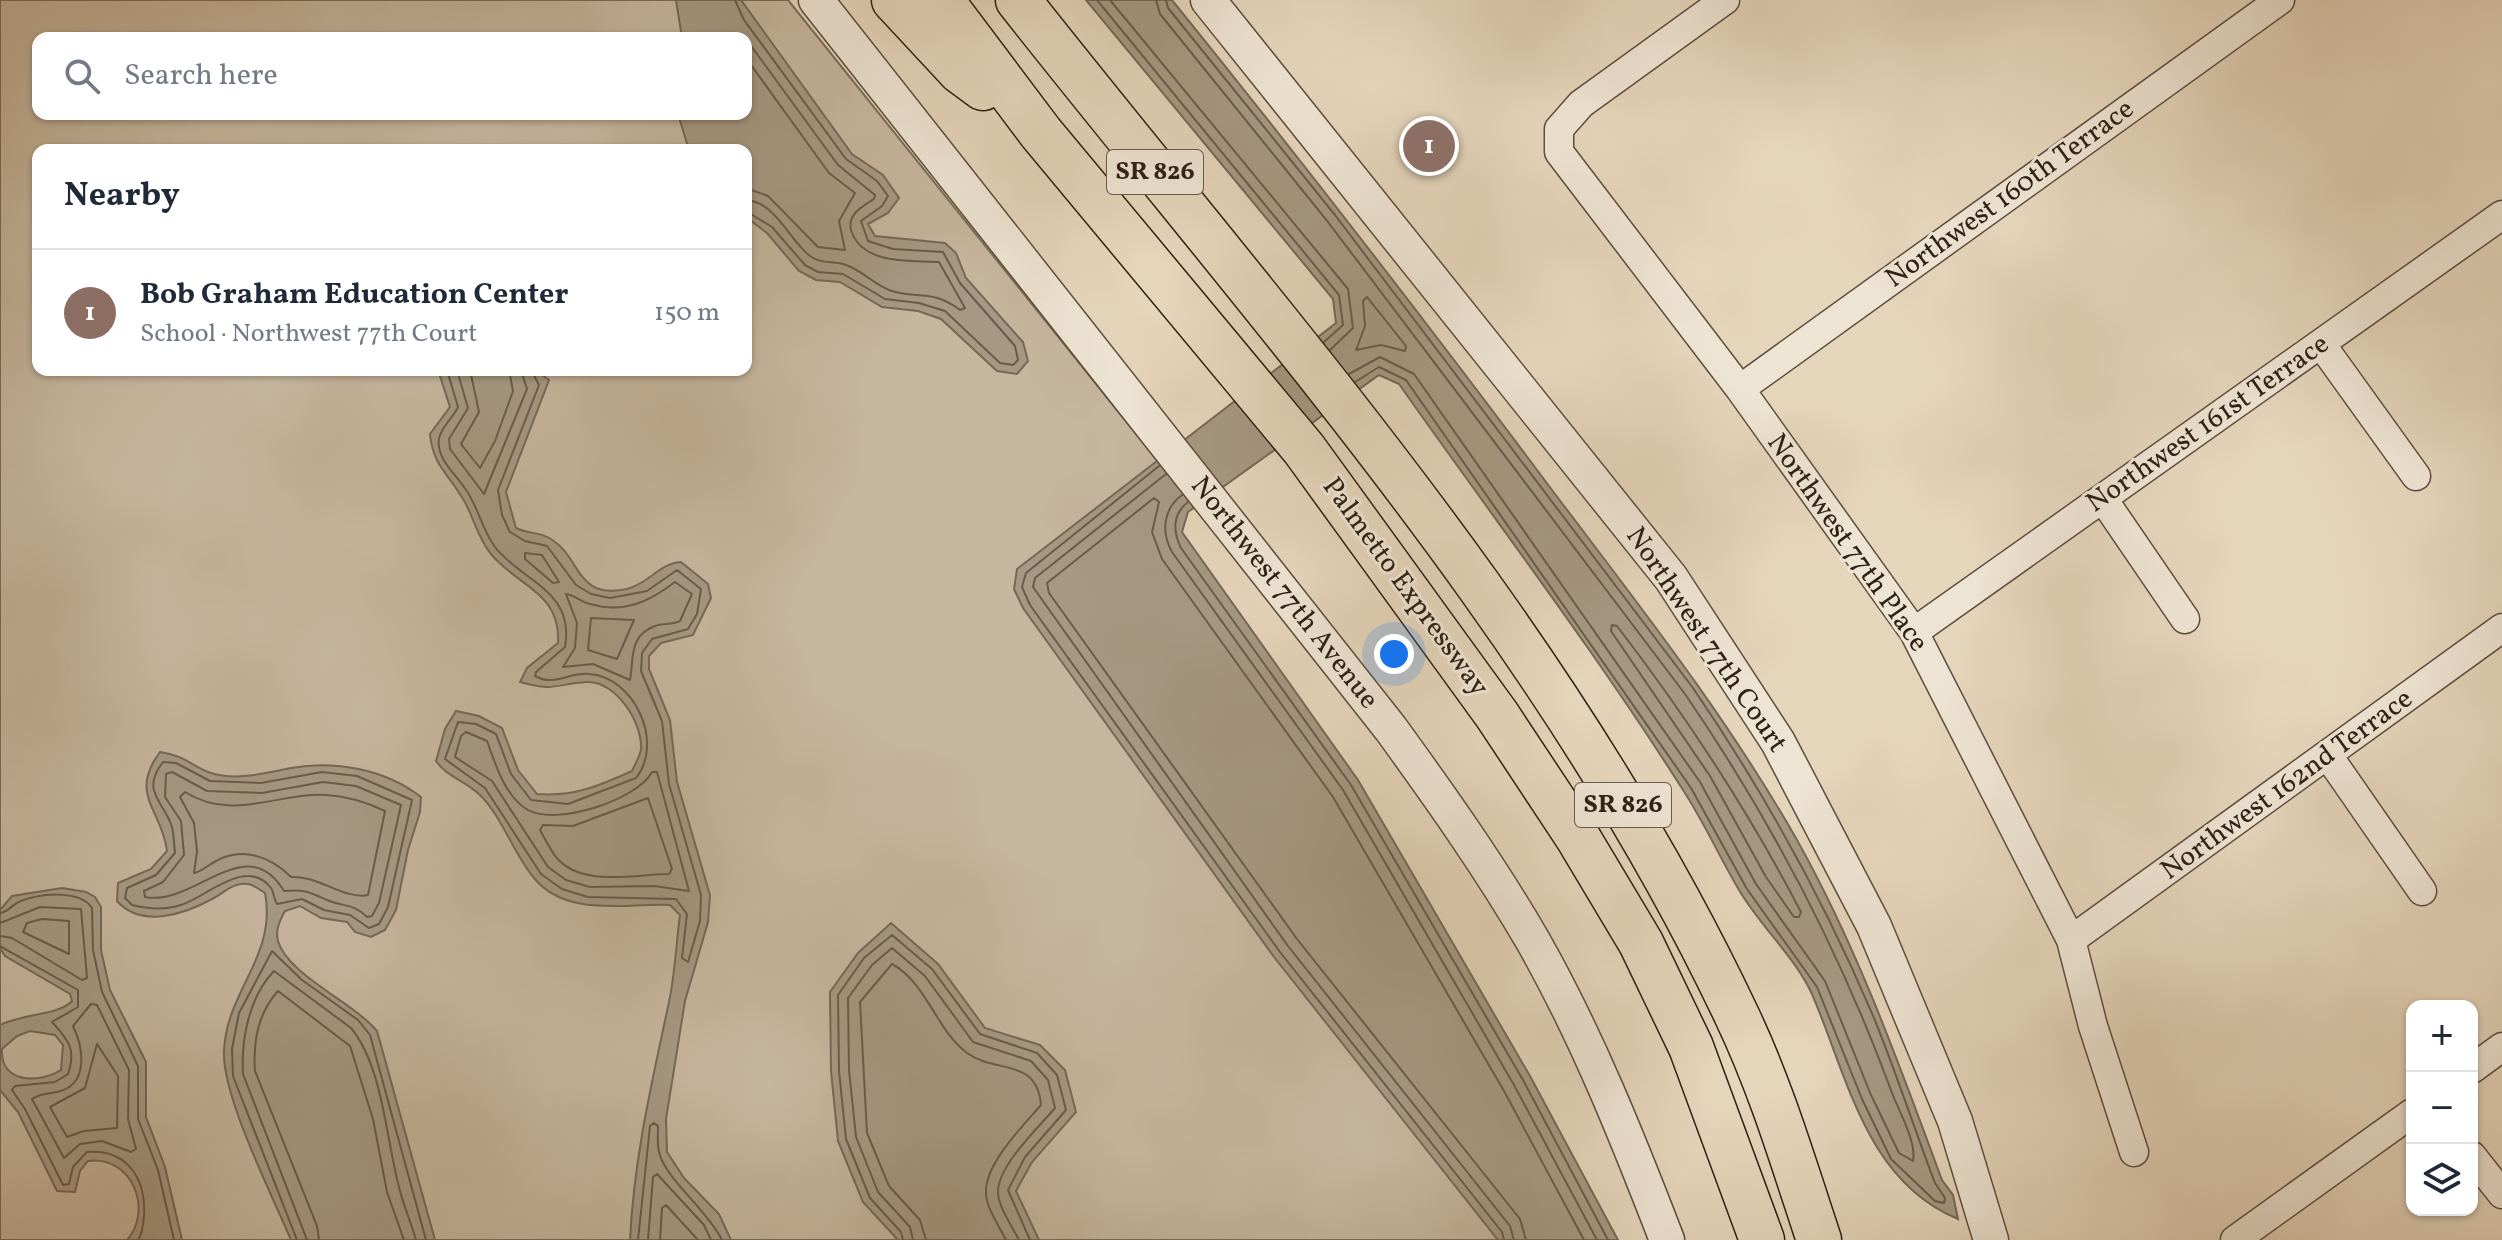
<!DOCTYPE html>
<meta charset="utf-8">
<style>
:root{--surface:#fff;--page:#f2f2f3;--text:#1f2937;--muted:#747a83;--line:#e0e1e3;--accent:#d93025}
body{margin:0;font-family:Vollkorn,serif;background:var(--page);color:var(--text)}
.controls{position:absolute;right:24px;bottom:24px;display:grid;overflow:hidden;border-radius:16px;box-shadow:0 2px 6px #0004}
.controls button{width:72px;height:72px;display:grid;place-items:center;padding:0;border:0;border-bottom:2px solid var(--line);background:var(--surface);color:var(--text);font:40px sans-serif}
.you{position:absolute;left:1394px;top:654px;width:28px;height:28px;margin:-20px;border:6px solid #fff;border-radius:50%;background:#1a73e8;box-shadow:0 0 0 12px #1a73e833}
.badge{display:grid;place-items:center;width:52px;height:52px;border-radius:50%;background:var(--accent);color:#fff;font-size:26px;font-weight:700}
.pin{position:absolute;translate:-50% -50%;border:4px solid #fff;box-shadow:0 2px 8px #0006}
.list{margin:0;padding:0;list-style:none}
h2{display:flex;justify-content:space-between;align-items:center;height:104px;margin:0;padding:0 32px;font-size:34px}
h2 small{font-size:26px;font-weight:400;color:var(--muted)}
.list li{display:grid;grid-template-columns:52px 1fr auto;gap:24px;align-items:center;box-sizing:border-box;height:128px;padding:0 32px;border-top:2px solid var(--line)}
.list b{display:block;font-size:30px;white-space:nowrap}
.list p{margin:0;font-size:26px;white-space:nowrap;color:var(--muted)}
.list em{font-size:26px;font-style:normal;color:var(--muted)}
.icon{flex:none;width:44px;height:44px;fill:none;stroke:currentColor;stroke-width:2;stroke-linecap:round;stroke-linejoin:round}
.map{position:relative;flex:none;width:2502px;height:1240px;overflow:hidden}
.search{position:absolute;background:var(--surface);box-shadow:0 2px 6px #0004;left:32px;top:32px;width:720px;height:88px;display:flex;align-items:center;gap:20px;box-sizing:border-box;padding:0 28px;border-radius:16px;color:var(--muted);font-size:30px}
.panel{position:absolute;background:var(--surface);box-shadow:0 2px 6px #0004;left:32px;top:144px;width:720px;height:232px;border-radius:16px}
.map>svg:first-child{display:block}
</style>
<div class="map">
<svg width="2502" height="1240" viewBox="0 0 2502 1240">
<rect width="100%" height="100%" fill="#e5d5bb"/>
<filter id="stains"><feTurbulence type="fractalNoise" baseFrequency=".0025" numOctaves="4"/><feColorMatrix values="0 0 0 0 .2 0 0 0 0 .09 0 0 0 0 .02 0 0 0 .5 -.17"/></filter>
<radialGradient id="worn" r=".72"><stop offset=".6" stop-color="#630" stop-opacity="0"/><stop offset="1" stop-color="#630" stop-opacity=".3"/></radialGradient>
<path fill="#c6b69e" stroke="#7a6c58" stroke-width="2" fill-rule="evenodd" d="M 0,0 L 788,0 L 1161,465 L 1020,583 L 1511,1240 L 0,1240 ZM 38,38 L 746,38 L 746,114 L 38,114 ZM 38,150 L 746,150 L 746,370 L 38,370 Z"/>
<path fill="#a69882" stroke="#766856" stroke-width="2" fill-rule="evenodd" d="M 676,0 L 741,0 L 852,154 L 883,175 L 899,198 L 888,213 L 868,224 L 875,236 L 945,243 L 956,253 L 966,278 L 1023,342 L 1028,361 L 1017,374 L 997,371 L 941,319 L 918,311 L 882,307 L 840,282 L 816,280 L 799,271 L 767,233 L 746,217 L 746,150 L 689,150 L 678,114 L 746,114 L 746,38 L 682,38 Z
M 1086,0 L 1172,0 C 1302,161 1428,324 1552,490 C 1638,604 1726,715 1797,840 C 1858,949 1899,1064 1942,1180 L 1953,1195 L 1958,1219 C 1866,1181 1848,1078 1812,994 C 1795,957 1760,926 1739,890 C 1720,858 1704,822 1683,790 C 1595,651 1494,519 1399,384 L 1379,375 L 1188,512 L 1182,532 L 1358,780 L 1530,1076 L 1618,1240 L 1498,1240 L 1274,957 L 1023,608 L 1014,589 L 1017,569 L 1336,323 L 1333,299 Z
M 438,370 L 536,370 L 549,380 L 506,492 L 516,528 C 528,534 541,532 551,539 C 582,558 575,600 627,589 C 648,584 660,563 681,562 L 708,584 L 711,598 L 693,635 L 661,643 L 649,656 L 649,669 L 670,720 L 677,782 L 710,895 L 708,922 L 685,1001 L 666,1119 L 667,1152 L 684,1178 L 719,1214 L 731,1240 L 630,1240 C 634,1157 652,1082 669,1002 C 675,974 676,944 680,915 L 670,905 C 626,903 567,918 534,878 C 513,853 503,818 480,795 C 466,781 447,777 436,761 L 445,729 L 456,711 L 479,716 L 502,728 L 518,770 L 537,794 C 573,797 599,786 632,771 C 635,764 641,755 641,748 C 642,722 616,681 587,682 C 554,684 556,692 520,682 L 527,668 L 558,643 C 561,592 518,587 491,554 C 477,537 474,517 463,499 C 448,473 433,466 430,434 L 450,407 Z
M 160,752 C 187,756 192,767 211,773 C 236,781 266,773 291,768 C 334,760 385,769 421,797 L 420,812 L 408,850 L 396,910 L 385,930 L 371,937 L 355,932 L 347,922 L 321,918 L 300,906 L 285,911 C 280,920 275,930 278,941 C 287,974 354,1003 377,1031 L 435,1240 L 291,1240 C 272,1195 221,1094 224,1050 C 227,990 277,956 265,893 C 260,890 254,885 248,884 C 234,882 225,892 214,898 C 185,914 142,929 117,901 L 118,883 L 151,869 L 167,851 C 162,809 128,795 160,752 Z
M 62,888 L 86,892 L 95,897 L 101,907 L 101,950 L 110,990 L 146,1062 L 146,1117 L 165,1167 L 182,1240 L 127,1240 C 154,1209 131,1155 88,1161 L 80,1171 L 75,1192 L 57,1191 L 18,1112 L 0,1090 L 0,1025 C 21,1014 60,1015 72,1001 L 70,994 L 5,956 L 0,948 L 0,910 L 12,896 ZM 30,1031 L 55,1035 L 63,1045 L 61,1070 C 38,1084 0,1083 2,1049 L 17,1036 Z
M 891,923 L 938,964 L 985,1028 L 1040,1045 L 1065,1070 L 1076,1112 L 1032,1162 L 1016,1191 L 1039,1240 L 898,1240 L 863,1202 L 838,1141 L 831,1071 L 830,992 L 858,953 Z"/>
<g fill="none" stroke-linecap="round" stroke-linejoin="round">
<path stroke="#6a5c4a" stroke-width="2" d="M 735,0 L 744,20 L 846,159 L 877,181 L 888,196 L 882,206 L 861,221 L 868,241 L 893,249 L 943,252 L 960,283 L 1015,346 L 1018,360 L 1013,365 L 1000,363 L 945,311 L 919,303 L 885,299 L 843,274 L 818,272 L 805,265 L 772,227 L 746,211
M 1097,0 L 1339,295 L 1343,325 L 1324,342
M 1110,0 L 1348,289 L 1353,328 L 1330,350
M 1156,0 L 1160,14 L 1328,222 L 1685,694 C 1770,818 1840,951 1892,1093 C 1899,1111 1917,1143 1913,1161 L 1899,1153 L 1871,1095 L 1825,981 L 1756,884 L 1700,782 L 1414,374 L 1380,357 L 1349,374
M 1166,0 L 1168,8 L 1335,215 L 1693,688 C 1764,792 1825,902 1874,1018 C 1896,1072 1914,1128 1935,1183 L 1945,1198 L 1944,1203 L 1935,1201 L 1891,1159 L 1862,1099 L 1817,987 L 1747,889 L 1691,788 L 1406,380 L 1379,367 L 1355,382
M 746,39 L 838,165 L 875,195 L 874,199 C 862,207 845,215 852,233 C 865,265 910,260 939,262 L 965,308 L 960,310 C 931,288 915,300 889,290 C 874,284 861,270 846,265 C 834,260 822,265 810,256 C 789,240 776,202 746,200
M 746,58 L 829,173 L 855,193 L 839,221 L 845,250 L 818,247 L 768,196 L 746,188
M 1367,297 L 1406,346 L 1405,351 L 1381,345 L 1356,350 L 1365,326 L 1363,301 Z
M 447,370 L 458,407 C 453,418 440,428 439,439 C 436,457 454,473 464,487 C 478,505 481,528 495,547 C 522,582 575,590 565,647 L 536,672 L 535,676 C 555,687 569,672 589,674 C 633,676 665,742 636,778 L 568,804 L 531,800 L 511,774 L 496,734 L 476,724 L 458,722 L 445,759 L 485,788 L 541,874 L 562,889 L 588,897 L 676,899 L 687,914 L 682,958 L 688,962 L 700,921 L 701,895 L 669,784 L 662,721 L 641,671 L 642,653 L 652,639 L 688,629 L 697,614 L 701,589 L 677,570 L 647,591 L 610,598 L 591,594 L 576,585 L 547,546 L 525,541 L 510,532 L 502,515 L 498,490 L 539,385 L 531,370
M 457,370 L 468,408 L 449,439 L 450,449 L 484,494 L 527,389 L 521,370
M 470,370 L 479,412 L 461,444 L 480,468 L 495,441 L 513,391 L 509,370
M 1159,466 L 1026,573 L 1022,587 L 1030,605 L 1280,952 L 1502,1232 L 1504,1240
M 1166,474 L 1035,578 L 1033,587 L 1288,946 L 1510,1226 L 1514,1240
M 1182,495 C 1163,509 1161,532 1172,552 L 1343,790 L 1514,1085 L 1597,1240
M 1188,502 C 1172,514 1173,532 1181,548 L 1351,785 L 1523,1080 L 1608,1240
M 525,553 L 542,555 L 559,582 L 553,583 L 525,559 Z
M 675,582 L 692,594 L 680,621 C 672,625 663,623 655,626 C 628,636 634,660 630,680 L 593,664 L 563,667 L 575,648 L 577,623 L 566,594 C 575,595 581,602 590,604 C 623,614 649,602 675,582 Z
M 591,618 L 634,620 L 617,659 L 588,650 Z
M 1612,625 L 1617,626 C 1687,717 1748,810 1801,912 L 1799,917 L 1794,917 L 1766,877 L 1710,776 L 1611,631 Z
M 466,732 L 487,741 C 495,763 505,797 528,810 C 557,826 637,800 652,772 L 657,772 L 689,891 L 654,886 L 590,887 L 566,880 L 548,867 L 492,781 L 455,757 L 461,736 Z
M 163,762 L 176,763 L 210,781 L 261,783 L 322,772 L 357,776 L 412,800 L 388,907 L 379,924 L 369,928 L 350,915 L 324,910 L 302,899 L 277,904 C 274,900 274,892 271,888 C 246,856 207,897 181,905 C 165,910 148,909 132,905 L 125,898 L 127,888 L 156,875 L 175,853 C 174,845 174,835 172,827 C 164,801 140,792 163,762 Z
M 172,772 L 207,791 L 262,793 L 323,782 L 356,786 L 401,805 L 379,903 L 372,916 L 367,917 C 353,903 343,907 327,900 C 310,892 304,889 284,891 C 246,828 195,907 145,897 L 144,891 L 163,882 L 184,855 L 181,821 L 165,797 L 166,774 Z
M 185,792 C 232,822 279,792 326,795 C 347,796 366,802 385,811 L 368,895 C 344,900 318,875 291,877 C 271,857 243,846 216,861 C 208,865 203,871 194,873 L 197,851 L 194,823 L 180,797 Z
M 648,798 L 672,869 L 669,874 C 636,874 581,888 556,857 C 550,849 545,839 540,830 L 543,825 L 573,826 Z
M 0,913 C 9,912 9,907 17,903 C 35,893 80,889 92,908 L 93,950 L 102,992 L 138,1066 L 138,1119 L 158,1170 L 174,1240
M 42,919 L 69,921 L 69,954 L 23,932 L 27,923 Z
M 0,923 L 40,907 L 81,909 L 87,978 L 82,980 L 12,938 L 0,936
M 0,946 L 78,990 L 78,1007 L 52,1022 C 67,1039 77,1048 68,1074 L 55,1082 L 15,1086 L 12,1090 L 25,1109 L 63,1185 L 69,1184 L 73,1167 L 87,1152 C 128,1149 146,1179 144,1216 C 143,1225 143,1233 138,1240
M 91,1004 L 97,1005 L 129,1070 L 128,1119 L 136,1149 L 131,1152 L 102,1141 L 80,1144 L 64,1158 L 32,1099 C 40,1093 47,1094 57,1092 C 90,1085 83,1047 73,1026 Z
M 97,1044 L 118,1076 L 117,1128 L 84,1131 L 67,1137 L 50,1107 L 85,1088 Z
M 297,1240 L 233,1076 L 232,1049 L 239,1013 L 272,951 L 302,980 L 358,1020 L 370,1035 L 426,1240
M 307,1240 L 243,1074 C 241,1039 249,997 274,971 L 351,1028 C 383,1067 386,1139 399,1187 C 403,1205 411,1222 416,1240
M 319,1240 L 317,1226 L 255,1071 C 253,1043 258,1013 278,991 L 350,1046 L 373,1119 L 387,1192 L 404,1240
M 638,1240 L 650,1126 L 654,1123 L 658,1126 C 658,1134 657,1144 659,1152 C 664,1177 708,1211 722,1240
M 648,1240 L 653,1177 L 657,1174 L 704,1225 L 711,1240
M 660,1240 L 662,1208 L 666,1205 L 698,1240
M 903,1240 L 901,1232 L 870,1198 L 846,1139 L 839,1071 L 838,995 L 864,958 L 892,935 L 932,969 L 980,1034 L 1037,1053 L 1057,1075 L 1066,1110 L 1025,1157 L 1008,1190 L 1030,1240
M 913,1240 L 910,1227 L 878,1192 L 856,1137 L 849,1070 L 848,998 L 872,965 L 892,948 L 925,976 L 973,1042 L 1031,1061 L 1048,1080 L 1055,1108 C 1039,1127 997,1166 998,1193 C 999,1208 1012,1226 1019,1240
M 926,1240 L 920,1220 L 889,1186 L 867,1133 L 860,1002 L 892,964 C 927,983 936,1030 967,1053 C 996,1074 1037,1057 1041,1105 C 1023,1126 984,1164 986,1194 C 987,1209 999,1226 1006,1240
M 1526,1240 L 1520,1219 L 1297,939 L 1049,593 L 1047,583 L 1154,498 L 1159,502 L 1152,532 L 1162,559 L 1333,797 L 1504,1091 L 1584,1240"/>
<defs>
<path id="minor" d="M 1725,0 L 1581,104 L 1559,129 L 1559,152 L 1740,389 L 1914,632 L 2071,940 L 2093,1026 L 2134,1152
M 2321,344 L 2416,476
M 1740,389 L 2280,0
M 2103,499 L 2185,619
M 1914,632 L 2502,215
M 2329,757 L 2422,891
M 2071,940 L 2502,628
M 2472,1069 L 2502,1047
M 2472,1156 L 2502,1194
M 2235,1240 L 2412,1113"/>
<path id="tertiary" d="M 816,0 L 1391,729 C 1441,798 1490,867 1533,941 C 1587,1036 1628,1139 1667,1240
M 1208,0 L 1671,578 L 1778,742 L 1874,926 L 1955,1121 L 1991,1240"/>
<path id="motorway" d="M 894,0 L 960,71 L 983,88
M 941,0 L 1041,133 L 1304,449 L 1497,715 L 1577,836 L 1641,943 L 1691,1047 L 1762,1240
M 1018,0 C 1275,326 1558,636 1737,1016 C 1771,1087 1794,1165 1819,1240"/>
</defs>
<use href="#minor" stroke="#5b4e3d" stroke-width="31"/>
<use href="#tertiary" stroke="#5b4e3d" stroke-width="37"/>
<use href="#motorway" stroke="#2d2113" stroke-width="47"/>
<use href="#minor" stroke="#eee4d3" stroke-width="28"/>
<use href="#tertiary" stroke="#eee4d3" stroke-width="34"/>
<use href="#motorway" stroke="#e5d5bb" stroke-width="44"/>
</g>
<g text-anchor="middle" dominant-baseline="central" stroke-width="6" stroke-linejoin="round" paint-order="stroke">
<g fill="#eee4d3" stroke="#675c4d" stroke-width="2">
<rect x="1107" y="150" width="96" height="44" rx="6"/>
<rect x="1575" y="783" width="96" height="44" rx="6"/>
</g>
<g font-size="26" font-weight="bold" fill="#2d2113">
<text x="1155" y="172">SR 826</text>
<text x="1623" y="805">SR 826</text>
</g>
<g font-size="28" fill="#2d2113" stroke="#eee4d3">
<text transform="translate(2010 194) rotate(-36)">Northwest 160th Terrace</text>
<text transform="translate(2208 424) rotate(-35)">Northwest 161st Terrace</text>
<text transform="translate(1847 543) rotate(55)">Northwest 77th Place</text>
<text transform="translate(1405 587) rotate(54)">Palmetto Expressway</text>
<text transform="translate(1284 593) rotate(52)">Northwest 77th Avenue</text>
<text transform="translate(1706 640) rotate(56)">Northwest 77th Court</text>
<text transform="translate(2287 785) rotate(-36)">Northwest 162nd Terrace</text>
</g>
</g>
<rect width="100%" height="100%" filter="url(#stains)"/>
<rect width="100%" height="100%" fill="url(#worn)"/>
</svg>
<div class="controls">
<button>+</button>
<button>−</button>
<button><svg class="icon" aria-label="layers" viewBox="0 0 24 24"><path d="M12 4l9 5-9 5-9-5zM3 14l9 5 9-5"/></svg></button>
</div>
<div class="you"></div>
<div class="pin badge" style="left:1429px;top:146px;background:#8d6e63">1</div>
<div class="search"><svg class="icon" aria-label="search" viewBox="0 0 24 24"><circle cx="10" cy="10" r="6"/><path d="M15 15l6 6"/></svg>Search here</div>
<section class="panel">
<h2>Nearby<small></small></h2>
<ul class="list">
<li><span class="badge" style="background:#8d6e63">1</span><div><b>Bob Graham Education Center</b><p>School · Northwest 77th Court</p></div><em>150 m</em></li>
</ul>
</section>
</div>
